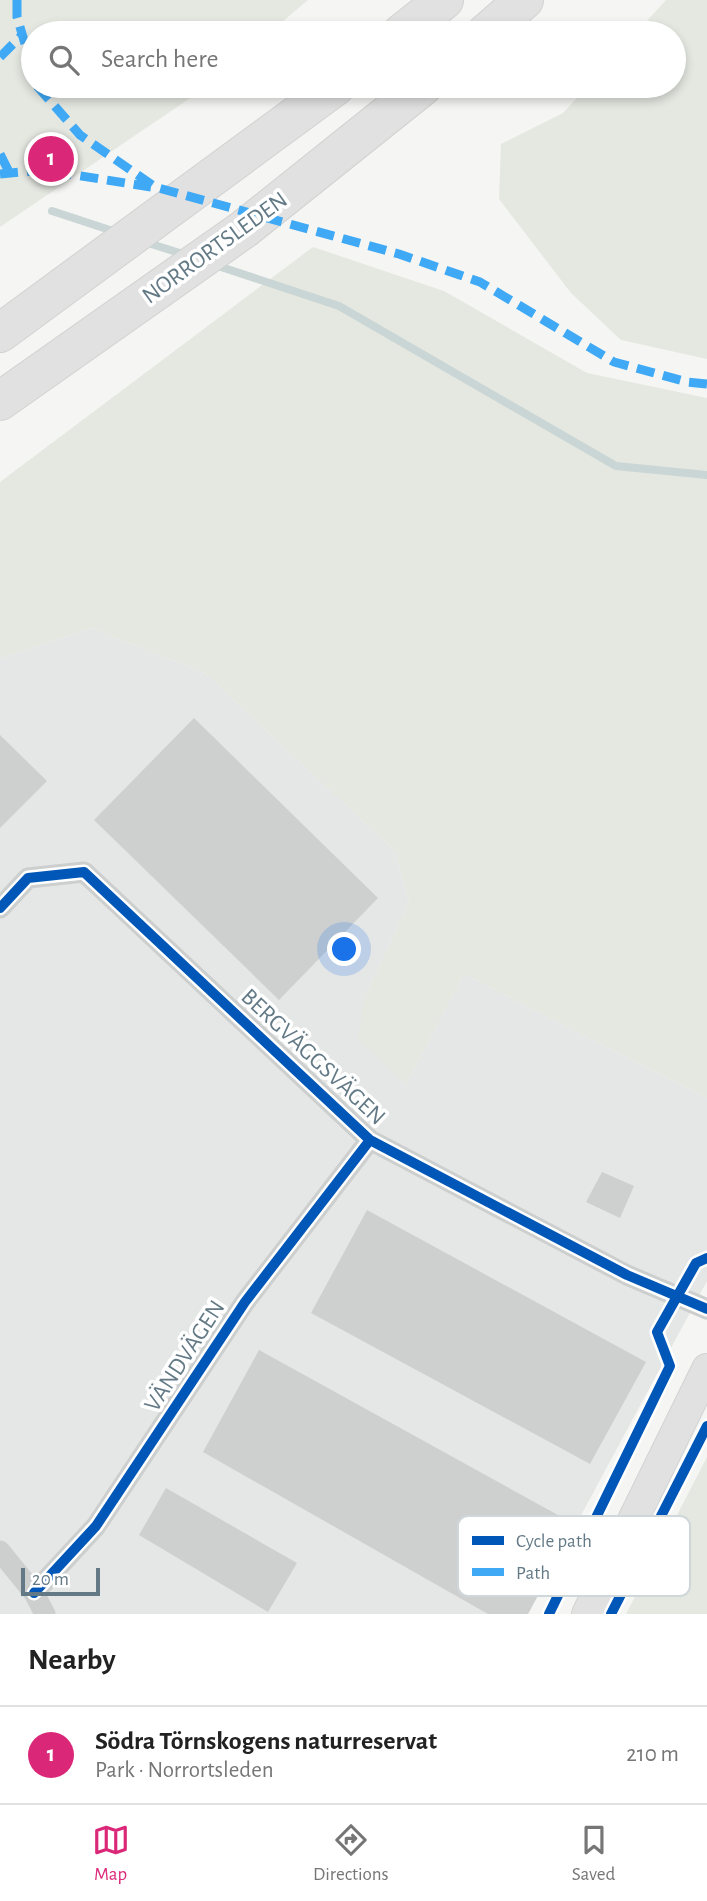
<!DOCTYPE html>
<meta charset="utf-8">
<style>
:root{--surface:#fff;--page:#f2f2f2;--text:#222;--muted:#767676;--line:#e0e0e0;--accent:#db2777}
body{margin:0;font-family:"Alegreya Sans",sans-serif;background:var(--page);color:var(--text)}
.scale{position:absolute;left:21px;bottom:18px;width:79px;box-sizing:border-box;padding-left:7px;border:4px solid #637a86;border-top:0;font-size:19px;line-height:24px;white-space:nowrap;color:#637a86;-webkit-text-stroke:5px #fff;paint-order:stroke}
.you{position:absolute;left:345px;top:950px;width:24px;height:24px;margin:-18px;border:5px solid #fff;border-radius:50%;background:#1a73e8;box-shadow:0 0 0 10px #1a73e833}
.badge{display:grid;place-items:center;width:46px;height:46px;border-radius:50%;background:var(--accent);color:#fff;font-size:23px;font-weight:700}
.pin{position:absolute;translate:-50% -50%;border:4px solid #fff;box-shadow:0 2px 7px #0006}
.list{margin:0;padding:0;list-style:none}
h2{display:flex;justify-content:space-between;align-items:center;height:91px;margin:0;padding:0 28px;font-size:30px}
h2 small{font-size:23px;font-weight:400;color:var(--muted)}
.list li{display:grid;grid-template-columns:46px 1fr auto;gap:21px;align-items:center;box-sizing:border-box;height:98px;padding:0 28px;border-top:2px solid var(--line)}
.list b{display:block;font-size:26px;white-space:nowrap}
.list p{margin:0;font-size:23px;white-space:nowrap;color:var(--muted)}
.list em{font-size:23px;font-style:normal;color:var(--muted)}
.icon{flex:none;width:38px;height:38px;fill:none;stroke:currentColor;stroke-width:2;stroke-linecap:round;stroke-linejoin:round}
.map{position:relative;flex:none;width:707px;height:1614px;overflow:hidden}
.search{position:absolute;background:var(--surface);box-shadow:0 4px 10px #0003;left:21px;right:21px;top:21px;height:77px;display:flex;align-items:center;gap:18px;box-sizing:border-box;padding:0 24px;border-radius:38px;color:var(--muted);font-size:26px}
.sheet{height:189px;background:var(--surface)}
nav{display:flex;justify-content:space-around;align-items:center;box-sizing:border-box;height:98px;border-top:2px solid var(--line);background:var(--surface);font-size:19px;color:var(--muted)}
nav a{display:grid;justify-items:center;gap:4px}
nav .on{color:var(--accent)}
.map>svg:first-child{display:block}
</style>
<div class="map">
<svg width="707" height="1614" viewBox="0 0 707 1614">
<rect width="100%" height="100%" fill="#f5f5f3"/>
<path fill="#e5e6e6" d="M 91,628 L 205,673 L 395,851 L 409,903 L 364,999 L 406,1084 L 464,974 L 707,1098 L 707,1281 L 528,1614 L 0,1614 L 0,658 Z"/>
<path fill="#e5e8e1" d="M 0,0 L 308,0 L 269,33 L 33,33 L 33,86 L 208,86 L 0,227 Z
M 666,0 L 707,0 L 707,359 L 621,340 L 571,293 L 499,199 L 501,144 L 563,113 L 588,86 L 674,86 L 674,33 L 636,33 Z
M 313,247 L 444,291 L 587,373 L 707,398 L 707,1098 L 464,974 L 406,1084 L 358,1039 L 364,999 L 409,903 L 395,851 L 205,673 L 91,628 L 0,658 L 0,482 Z
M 707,1457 L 707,1614 L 626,1614 Z"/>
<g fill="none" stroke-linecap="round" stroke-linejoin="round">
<path stroke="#cad6d6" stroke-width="8" d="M 52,211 L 116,232
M 145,242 L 186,255
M 215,265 L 339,306 L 616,466 L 707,475"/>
</g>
<path fill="#ced0d0" d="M 194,718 L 378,898 L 279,1000 L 94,820 Z
M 0,735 L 47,781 L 0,828 Z
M 602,1172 L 634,1186 L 620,1218 L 586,1202 Z
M 367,1210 L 646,1362 L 590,1464 L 311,1313 Z
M 259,1350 L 576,1525 L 528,1614 L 488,1614 L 203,1452 Z
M 166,1488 L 297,1563 L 268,1612 L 139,1535 Z"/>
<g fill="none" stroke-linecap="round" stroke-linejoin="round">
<defs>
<path id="secondary" d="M 587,1614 L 707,1369"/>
<path id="highway" d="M 402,33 L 444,0
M 486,33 L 524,0
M 0,333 L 336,86
M 0,401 L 244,229 L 423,86"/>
</defs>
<use href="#secondary" stroke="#d1d3d3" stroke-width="32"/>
<use href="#highway" stroke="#d1d2d2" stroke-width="40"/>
<path stroke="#cdcece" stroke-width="21" d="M 0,908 L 28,878 L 84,872 L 370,1140 L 627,1275 L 707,1309
M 0,1551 L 34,1593 L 45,1614
M 34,1593 L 96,1526 L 245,1302 L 370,1140"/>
<use href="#secondary" stroke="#e1e1e1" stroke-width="30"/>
<use href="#highway" stroke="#e1e1e1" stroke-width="38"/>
<path stroke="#3fa9f5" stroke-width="9" stroke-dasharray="18 9" stroke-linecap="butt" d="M 17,0 L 17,17 L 33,71
M 0,57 L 23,34
M 37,86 L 80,135 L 155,187 L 399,254 L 480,282 L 614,362 L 687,382 L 707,384
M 0,154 L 9,172
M 0,174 L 43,170 L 151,187"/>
<defs>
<path id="cycleway" d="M 0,908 L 28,878 L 84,872 L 370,1140 L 627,1275 L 707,1309
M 34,1593 L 96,1526 L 245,1302 L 370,1140
M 549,1614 L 670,1366 L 657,1332 L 696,1263 L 707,1258
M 611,1614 L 707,1426"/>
</defs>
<use href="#cycleway" stroke="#fff" stroke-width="15"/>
<use href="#cycleway" stroke="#0057b8" stroke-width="10"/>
</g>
<g text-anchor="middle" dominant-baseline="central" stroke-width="7" stroke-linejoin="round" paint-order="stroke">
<g font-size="24" fill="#637a86" stroke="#fff">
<text transform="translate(215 248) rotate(-36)">NORRORTSLEDEN</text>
<text transform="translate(313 1057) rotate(43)">BERGVÄGGSVÄGEN</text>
<text transform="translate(185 1356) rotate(-57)">VÄNDVÄGEN</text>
</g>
</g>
<rect x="458" y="1516" width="232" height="80" rx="10" fill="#fff" stroke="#d0d7db" stroke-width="2"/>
<rect x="472" y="1536" width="32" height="9" fill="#0057b8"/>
<rect x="472" y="1568" width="32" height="8" fill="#3fa9f5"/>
<g font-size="19" fill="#637a86">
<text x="516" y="1547">Cycle path</text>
<text x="516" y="1579">Path</text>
</g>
</svg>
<div class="scale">20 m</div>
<div class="you"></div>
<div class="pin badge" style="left:51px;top:159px">1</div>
<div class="search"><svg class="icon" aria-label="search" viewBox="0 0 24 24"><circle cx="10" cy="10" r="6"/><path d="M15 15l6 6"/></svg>Search here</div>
</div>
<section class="sheet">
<h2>Nearby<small></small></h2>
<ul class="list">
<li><span class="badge">1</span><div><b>Södra Törnskogens naturreservat</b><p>Park · Norrortsleden</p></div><em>210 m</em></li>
</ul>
</section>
<nav>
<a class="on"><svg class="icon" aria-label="map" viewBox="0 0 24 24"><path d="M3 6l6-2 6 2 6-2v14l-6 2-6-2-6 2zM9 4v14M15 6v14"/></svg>Map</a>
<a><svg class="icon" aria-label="directions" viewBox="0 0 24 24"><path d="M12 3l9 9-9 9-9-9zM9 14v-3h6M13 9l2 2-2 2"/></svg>Directions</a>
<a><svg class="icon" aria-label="saved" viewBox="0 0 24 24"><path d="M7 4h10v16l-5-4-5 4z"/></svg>Saved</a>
</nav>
